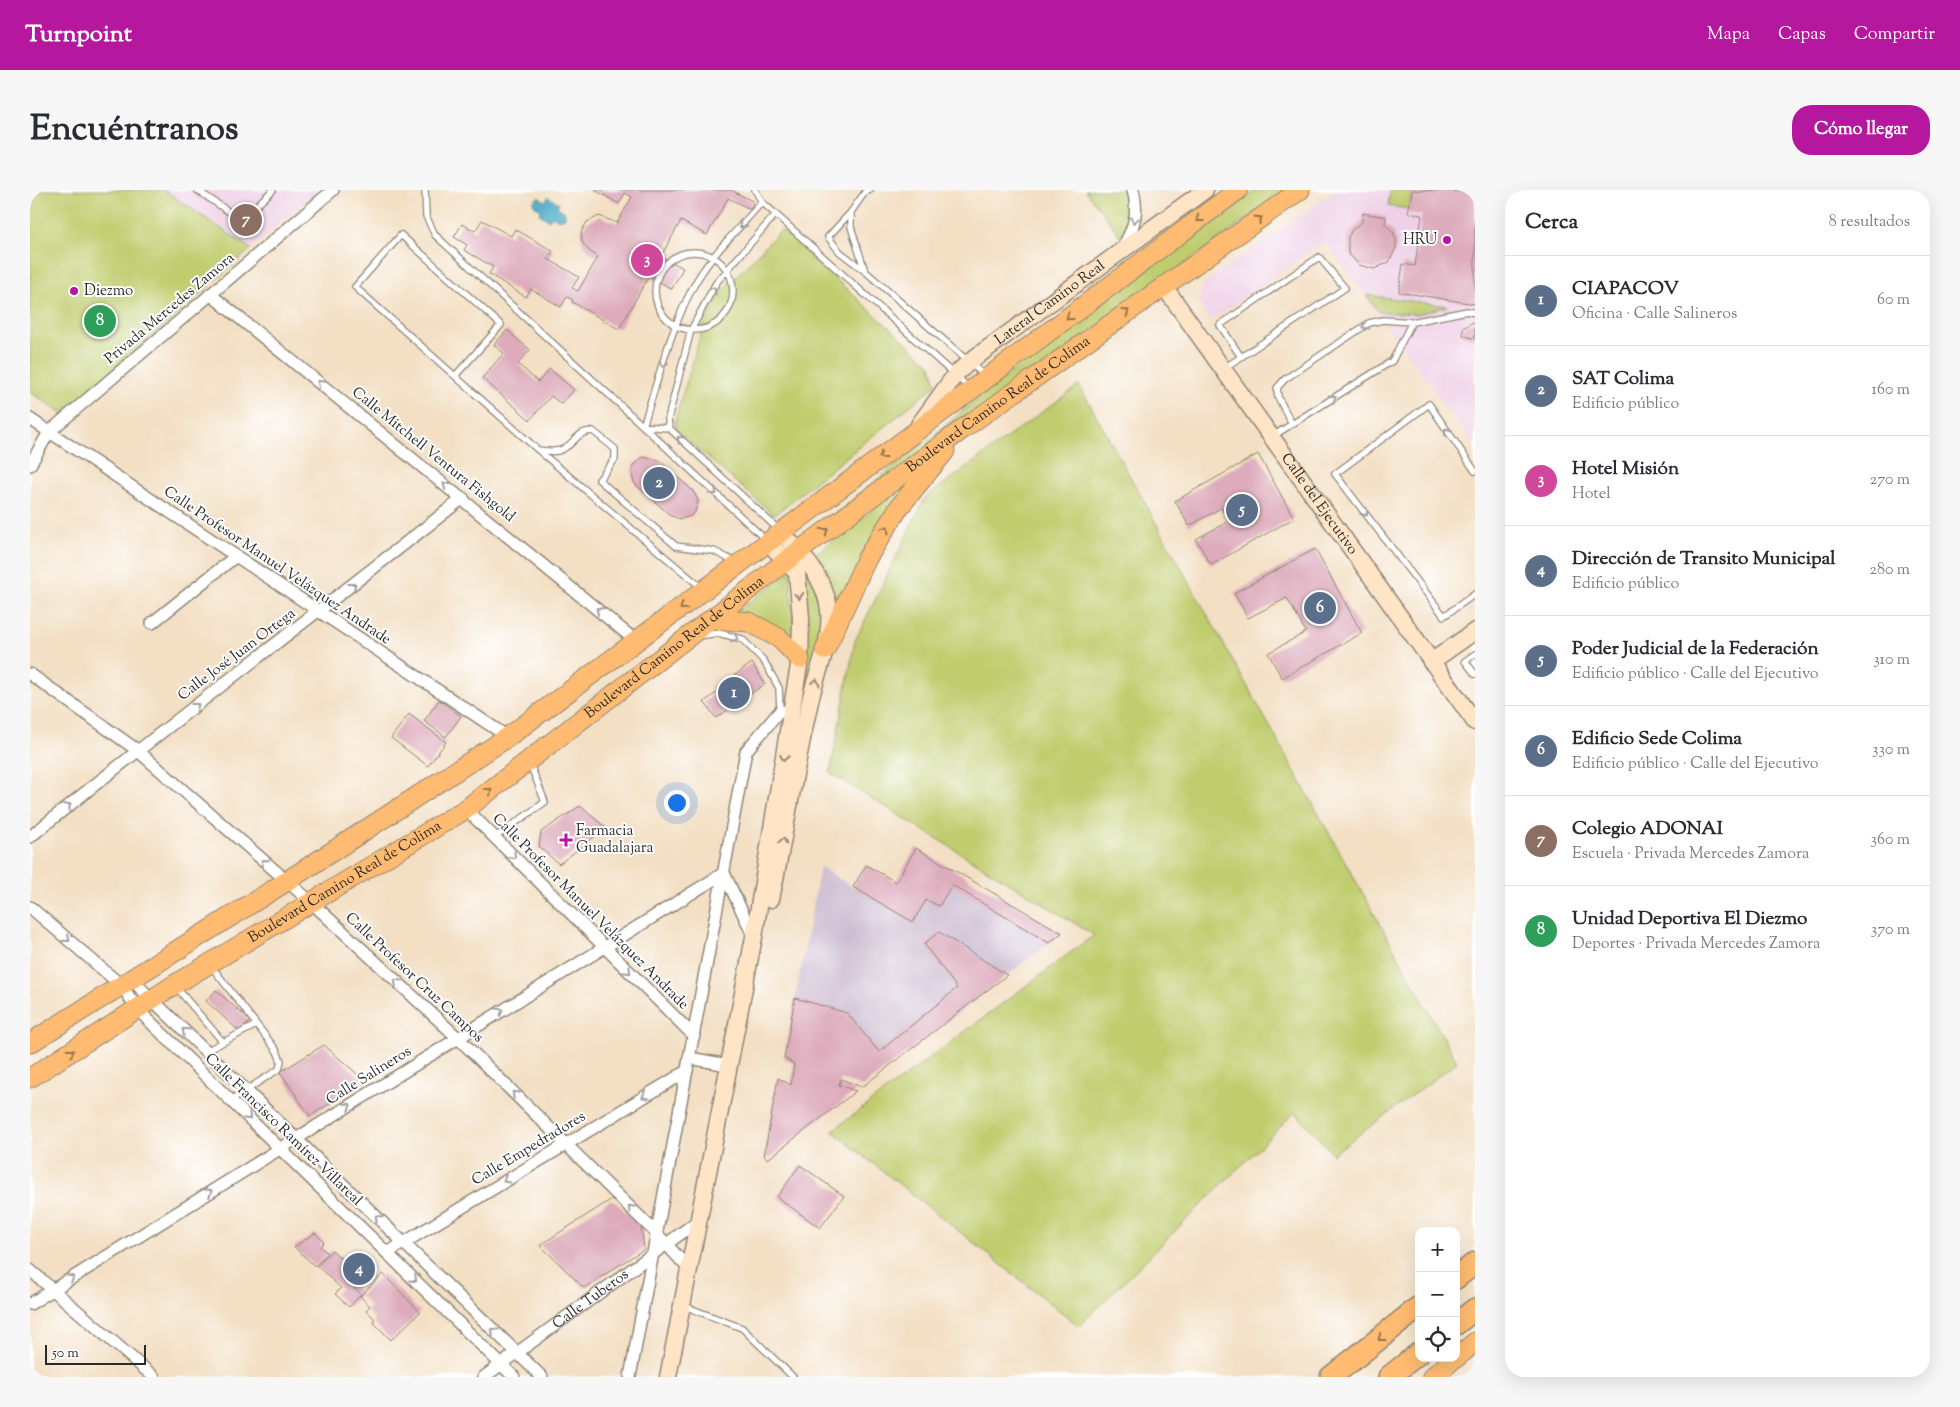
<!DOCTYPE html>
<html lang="es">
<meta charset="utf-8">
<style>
:root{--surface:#fff;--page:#f7f7f7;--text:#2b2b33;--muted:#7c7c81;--line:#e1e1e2;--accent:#b5179e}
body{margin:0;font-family:"Sorts Mill Goudy",serif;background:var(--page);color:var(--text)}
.controls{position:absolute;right:15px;bottom:15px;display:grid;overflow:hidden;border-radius:10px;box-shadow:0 5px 20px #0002}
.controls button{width:45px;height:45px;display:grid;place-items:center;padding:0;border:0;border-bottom:1px solid var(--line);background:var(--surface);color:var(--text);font:25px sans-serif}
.scale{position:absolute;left:15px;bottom:12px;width:101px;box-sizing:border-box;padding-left:5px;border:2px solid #2b2b2b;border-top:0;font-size:14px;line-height:18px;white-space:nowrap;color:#2b2b2b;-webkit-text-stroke:4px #fff;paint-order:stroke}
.you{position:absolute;left:646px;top:612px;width:18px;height:18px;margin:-12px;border:4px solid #fff;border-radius:50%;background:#1a73e8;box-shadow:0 0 0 8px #1a73e833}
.badge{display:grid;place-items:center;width:32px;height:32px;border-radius:50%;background:var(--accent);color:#fff;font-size:16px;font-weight:700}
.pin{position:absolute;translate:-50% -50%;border:2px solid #fff;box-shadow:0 1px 5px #0006}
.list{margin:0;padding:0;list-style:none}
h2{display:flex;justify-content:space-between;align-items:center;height:65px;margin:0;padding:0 20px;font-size:21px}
h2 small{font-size:16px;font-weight:400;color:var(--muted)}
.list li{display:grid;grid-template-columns:32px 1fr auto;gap:15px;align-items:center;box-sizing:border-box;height:90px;padding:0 20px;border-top:1px solid var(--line)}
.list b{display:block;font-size:19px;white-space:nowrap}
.list p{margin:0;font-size:16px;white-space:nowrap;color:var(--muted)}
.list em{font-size:16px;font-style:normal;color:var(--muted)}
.icon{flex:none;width:28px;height:28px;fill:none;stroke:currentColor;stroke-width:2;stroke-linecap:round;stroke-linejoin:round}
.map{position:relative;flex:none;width:1445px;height:1187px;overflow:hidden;border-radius:20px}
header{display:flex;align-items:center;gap:30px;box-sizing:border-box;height:70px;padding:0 25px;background:var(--accent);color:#fff}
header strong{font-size:24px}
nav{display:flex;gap:28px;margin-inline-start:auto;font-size:18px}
.intro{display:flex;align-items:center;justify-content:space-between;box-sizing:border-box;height:120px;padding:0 30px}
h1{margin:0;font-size:35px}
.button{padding:12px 22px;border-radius:20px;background:var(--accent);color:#fff;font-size:18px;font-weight:700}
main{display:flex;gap:30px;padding:0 30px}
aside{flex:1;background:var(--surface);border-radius:20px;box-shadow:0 5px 20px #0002}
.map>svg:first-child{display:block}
</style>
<header>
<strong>Turnpoint</strong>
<nav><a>Mapa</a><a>Capas</a><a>Compartir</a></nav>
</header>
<div class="intro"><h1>Encuéntranos</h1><a class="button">Cómo llegar</a></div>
<main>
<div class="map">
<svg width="1445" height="1187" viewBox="0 0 1445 1187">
<rect width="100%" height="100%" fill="#fff"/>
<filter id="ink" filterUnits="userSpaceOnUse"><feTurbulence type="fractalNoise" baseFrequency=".02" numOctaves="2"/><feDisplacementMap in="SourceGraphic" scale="10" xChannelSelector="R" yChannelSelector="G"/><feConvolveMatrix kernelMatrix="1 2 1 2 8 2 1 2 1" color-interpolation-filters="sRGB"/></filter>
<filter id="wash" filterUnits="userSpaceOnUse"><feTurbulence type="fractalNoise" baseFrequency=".0096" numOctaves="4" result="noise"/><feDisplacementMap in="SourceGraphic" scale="20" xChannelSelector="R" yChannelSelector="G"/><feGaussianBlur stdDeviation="1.12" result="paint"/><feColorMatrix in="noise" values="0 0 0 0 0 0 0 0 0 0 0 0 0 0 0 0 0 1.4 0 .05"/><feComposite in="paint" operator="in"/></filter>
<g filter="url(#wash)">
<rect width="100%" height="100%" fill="#f3dfc3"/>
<path fill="#efd0e6" d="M 134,0 L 288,0 L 221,59 Z
M 1305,0 L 1445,0 L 1445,256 L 1295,51 L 1180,131 L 1169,114 L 1172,95 Z"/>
<path fill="#cdbed2" d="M 886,658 L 1032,743 L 832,897 L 811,889 L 809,895 L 754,868 L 790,677 L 823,697 L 836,675 L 865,692 Z"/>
<path fill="#c0cd6e" stroke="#767c4c" d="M 0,0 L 134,0 L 221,59 L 38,219 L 31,222 L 0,202 Z
M 1055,0 L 1094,0 C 1101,20 1101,28 1091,47 Z
M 1227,0 L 1257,0 L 785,340 L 1034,140 Z
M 1360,0 L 1382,0 L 1379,19 L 1358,16 Z
M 751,40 L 901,175 L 906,195 L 744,325 L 646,240 L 645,230 L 674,134 L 690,103 Z
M 1336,105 L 1418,116 L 1387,124 L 1349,122 Z
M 1049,195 L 1427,872 L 1303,964 L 1265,922 L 1049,1136 L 802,941 L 1064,745 L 800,583 L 825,451 L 895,308 Z
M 895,280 L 803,424 L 781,367 Z
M 760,381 L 765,456 L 704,424 Z
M 776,381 L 790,405 L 793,430 L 773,524 L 767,523 L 772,385 Z"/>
<path fill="#47a9c6" stroke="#396a78" d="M 508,7 L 516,11 L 518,7 L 529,13 L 527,17 L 535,22 L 535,28 L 529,30 L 522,26 L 519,30 L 509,24 L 511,20 L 505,16 L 503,12 Z"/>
<g id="blocks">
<path fill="#ddabbb" d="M 565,0 L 701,0 L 724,12 L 720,19 L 698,8 L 677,45 L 651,31 L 631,66 L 653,78 L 642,99 L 619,86 L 589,139 L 542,112 L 543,110 L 537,107 L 531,117 L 501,99 L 496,107 L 459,84 L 463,77 L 434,60 L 437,55 L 424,47 L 432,34 L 445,41 L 452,30 L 481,46 L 485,39 L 523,61 L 518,69 L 549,87 L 542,98 L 548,101 L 568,67 L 559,61 L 552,52 L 551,42 L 557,32 L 569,26 L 587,33 L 602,7 L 595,3 L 589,14 Z
M 1382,0 L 1445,2 L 1445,114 L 1369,102 L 1373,74 L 1385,76 L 1392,25 L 1378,23 Z
M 1333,23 L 1356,27 L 1355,34 L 1363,42 L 1366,50 L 1366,58 L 1359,72 L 1344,79 L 1329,75 L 1318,63 L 1318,47 L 1322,40 L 1332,32 Z
M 1445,131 L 1445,149 L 1433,145 L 1433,138 Z
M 477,140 L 500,160 L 488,174 L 508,192 L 520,179 L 544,200 L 531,214 L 521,206 L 500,230 L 452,188 L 474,163 L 464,155 Z
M 1228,264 L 1264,328 L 1181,375 L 1166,349 L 1199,331 L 1191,318 L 1159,336 L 1145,311 Z
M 613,267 L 629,270 L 663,301 L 668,311 L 665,322 L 661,326 L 651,329 L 641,326 L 606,295 L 603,290 L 602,279 L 604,274 Z
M 1285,359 L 1332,443 L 1252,488 L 1238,463 L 1276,442 L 1257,408 L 1218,428 L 1204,403 Z
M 722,473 L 735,494 L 686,528 L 674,512 L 700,493 L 698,490 Z
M 409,510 L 431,526 L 416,547 L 394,531 Z
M 379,524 L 416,552 L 398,576 L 361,548 Z
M 550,616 L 576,638 L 529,674 L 509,657 L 511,642 Z
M 886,658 L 1032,743 L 1019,753 L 922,695 L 909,716 L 896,710 L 883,732 L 823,697 L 836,675 L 866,692 Z
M 909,742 L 977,785 L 832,897 L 811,889 L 809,895 L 826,901 L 738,969 L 734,966 L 748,888 L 761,895 L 764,874 L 754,868 L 765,808 L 817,823 L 849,862 L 927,798 L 894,754 Z
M 186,800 L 220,831 L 210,842 L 176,811 Z
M 294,855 L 335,891 L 280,926 L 250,882 Z
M 770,975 L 814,1006 L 790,1038 L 747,1007 Z
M 582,1009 L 611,1036 L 614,1059 L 554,1098 L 510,1055 Z
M 285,1043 L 294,1052 L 290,1056 L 297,1063 L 285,1076 L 264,1057 Z
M 302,1060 L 333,1089 L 324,1098 L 331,1104 L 319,1117 L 305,1104 L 311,1098 L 287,1076 Z
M 353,1084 L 390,1122 L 361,1150 L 344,1133 L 344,1128 L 336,1120 L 340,1116 L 330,1106 Z"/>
</g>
</g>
<g filter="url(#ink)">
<use href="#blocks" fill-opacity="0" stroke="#8f8577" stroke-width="1"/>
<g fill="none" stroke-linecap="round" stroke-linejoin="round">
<defs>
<path id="lane" d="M 167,0 L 211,30 L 243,0
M 395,0 L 396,26 L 405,45 L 613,236 L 639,238
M 725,0 L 732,12
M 840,0 L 835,2 L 821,22 L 821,37 L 835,81 L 955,186
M 821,22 L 798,47 L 810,62 L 835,81
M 745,25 L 686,93 L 661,140 L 638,229 L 639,238 L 749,340
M625 101a39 39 0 1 1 78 0a39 39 0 1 1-78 0Z
M 1194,178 L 1211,167 L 1315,98 L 1289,67 L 1190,135 L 1211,167
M 425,186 L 471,135 L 371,45 L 325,97 L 508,260 L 672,398
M 1262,234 L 1248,207 L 1247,198 L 1255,189 L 1339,133 L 1353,130 L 1382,132 L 1437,121 L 1445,123
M 1243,246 L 1362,171 L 1382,132
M 508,260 C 516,261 526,263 533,259 C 547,252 545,242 563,241 L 585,259 L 585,269 L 569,290 L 646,356 L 684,361 L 705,372
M 1445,281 L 1399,214 L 1305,284 L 1414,426 L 1445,404
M 736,350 L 613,236 C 628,190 640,141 662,99 C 679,66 708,40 732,12 L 938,197
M 669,446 L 688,443 L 712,449 L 734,471 L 749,498 L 750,521
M 1445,464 L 1435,471 L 1445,484
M 464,648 L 515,612 L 500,574
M 182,777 L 247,861 L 251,871 L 249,879 L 201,910
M 146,797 L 193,852
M 176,861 L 226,835
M 654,1116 L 712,1138 L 763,1187"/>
<g id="street">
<path d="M 1093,57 C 1104,38 1109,22 1103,0"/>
<path d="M 180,104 L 606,451"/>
<path d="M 0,229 L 478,547"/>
<path d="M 0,275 L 19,242 L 303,0"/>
<path d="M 122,433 L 206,366"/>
<path d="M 0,484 L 107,560 L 281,712 L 428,848 L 627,1044 L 659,1079"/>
<path d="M 436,619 L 664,846"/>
<path d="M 0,647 C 142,531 289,422 433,308"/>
<path d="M 0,717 L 92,796 L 108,820 L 484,1187"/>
<path d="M 102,790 L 512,1187"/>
<path d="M 659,868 L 698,875"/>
<path d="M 357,1063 L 657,881"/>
<path d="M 0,1080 L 124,1187"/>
<path d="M 0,1114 L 694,683 L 724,747"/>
<path id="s1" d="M 454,1187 L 668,1031"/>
<path d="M 600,1187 L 716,561 L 750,521 L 762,523"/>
</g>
<g id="secondary">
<path id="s2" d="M 1133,95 L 1445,532"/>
<path id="s3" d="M 889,235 L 925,185 L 939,172 L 1175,0"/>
<path d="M 1401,472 L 1445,441"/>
<path d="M 741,709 C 755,641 766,573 781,507 C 789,475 807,439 796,406 C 788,380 768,360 750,341"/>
<path d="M 638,1187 L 724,747 L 770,469 L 771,428 L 767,383 L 738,352"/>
</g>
<g id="primary">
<path d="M 684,429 L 719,432 L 749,448 L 770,469"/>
<path d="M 795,460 L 837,368 L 870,316 L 915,261"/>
<path d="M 0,853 L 257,691 L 478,547 L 1208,0"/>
<path id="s4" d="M 0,888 L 144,795 L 436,619 L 769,361 L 934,238 L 1270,0"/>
<path d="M 1426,1168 L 1445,1152"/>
<path d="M 1402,1187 L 1425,1168"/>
</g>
<path id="highway" d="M 1426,1088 L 1445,1073
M 1426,1134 L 1445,1119
M 1301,1187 L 1389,1117
M 1359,1187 L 1389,1163"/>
</defs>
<use href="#lane" stroke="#8f8577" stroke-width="8"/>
<use href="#street" stroke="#8f8577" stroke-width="14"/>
<use href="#secondary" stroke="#8f8577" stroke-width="19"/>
<use href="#primary" stroke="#8f8577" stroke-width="21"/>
<use href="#highway" stroke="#8f8577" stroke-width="24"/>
<use href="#lane" stroke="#fff" stroke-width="5.5"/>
<use href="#street" stroke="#fff" stroke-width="11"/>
<use href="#secondary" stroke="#ffe4c6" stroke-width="16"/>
<use href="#primary" stroke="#febb71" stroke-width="19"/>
<use href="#highway" stroke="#febb71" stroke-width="21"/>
</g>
<defs><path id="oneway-chevron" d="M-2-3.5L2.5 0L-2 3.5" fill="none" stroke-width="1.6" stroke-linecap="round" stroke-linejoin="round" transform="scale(1.25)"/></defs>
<g stroke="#94734e">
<use href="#oneway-chevron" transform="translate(1169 29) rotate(143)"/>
<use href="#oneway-chevron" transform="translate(1229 29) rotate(-35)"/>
<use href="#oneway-chevron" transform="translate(1096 122) rotate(-36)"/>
<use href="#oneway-chevron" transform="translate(1039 127) rotate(143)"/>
<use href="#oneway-chevron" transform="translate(852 266) rotate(144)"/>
<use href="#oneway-chevron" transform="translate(856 339) rotate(-58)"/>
<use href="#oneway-chevron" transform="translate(795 341) rotate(-37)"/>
<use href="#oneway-chevron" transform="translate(653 417) rotate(144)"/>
<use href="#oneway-chevron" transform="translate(459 601) rotate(-37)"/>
<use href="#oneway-chevron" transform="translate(41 862) rotate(-33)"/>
<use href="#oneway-chevron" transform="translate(1351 1148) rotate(142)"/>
</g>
<g stroke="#a0a0a0">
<use href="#oneway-chevron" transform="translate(1104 30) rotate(102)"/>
<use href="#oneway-chevron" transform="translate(712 35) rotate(132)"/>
<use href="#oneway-chevron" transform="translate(683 100) rotate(-60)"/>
<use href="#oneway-chevron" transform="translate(1335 136) rotate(151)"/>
<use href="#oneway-chevron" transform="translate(633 174) rotate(108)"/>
<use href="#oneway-chevron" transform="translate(290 193) rotate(-141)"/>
<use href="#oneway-chevron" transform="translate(1303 208) rotate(-32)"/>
<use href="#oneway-chevron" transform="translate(1417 241) rotate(-125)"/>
<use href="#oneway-chevron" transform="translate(650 249) rotate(-137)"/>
<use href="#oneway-chevron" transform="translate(416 295) rotate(-141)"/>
<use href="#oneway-chevron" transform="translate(684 302) rotate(43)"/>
<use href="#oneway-chevron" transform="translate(1335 323) rotate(52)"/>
<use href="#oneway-chevron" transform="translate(323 396) rotate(-38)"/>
<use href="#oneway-chevron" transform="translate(569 420) rotate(-140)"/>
<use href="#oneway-chevron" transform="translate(705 448) rotate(19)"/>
<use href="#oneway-chevron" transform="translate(166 516) rotate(-37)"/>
<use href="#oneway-chevron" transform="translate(38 616) rotate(-39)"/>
<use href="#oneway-chevron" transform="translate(483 666) rotate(45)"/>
<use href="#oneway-chevron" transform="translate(234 672) rotate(-139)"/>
<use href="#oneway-chevron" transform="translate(37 749) rotate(40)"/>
<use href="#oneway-chevron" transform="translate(598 781) rotate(45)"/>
<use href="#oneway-chevron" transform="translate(367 792) rotate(-137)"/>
<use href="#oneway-chevron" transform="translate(470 821) rotate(-32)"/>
<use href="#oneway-chevron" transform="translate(155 841) rotate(-136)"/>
<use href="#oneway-chevron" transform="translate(485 904) rotate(-136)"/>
<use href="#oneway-chevron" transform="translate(615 906) rotate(149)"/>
<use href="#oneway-chevron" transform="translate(318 916) rotate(-32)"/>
<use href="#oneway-chevron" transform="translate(218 927) rotate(45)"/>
<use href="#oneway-chevron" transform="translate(476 990) rotate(149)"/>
<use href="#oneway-chevron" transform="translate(179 1002) rotate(-32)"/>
<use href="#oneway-chevron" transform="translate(601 1018) rotate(-135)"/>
<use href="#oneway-chevron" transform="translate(348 1028) rotate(-136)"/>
<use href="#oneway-chevron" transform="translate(41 1088) rotate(-32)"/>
<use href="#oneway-chevron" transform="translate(384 1089) rotate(44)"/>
<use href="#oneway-chevron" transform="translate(464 1141) rotate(-136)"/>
</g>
<g stroke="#958878">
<use href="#oneway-chevron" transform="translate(769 406) rotate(85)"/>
<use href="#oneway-chevron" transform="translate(786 492) rotate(-73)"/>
<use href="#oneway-chevron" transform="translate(754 568) rotate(100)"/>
<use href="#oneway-chevron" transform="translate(753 651) rotate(-79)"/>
</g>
</g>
<g fill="#b5179e" stroke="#fff" stroke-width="2">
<circle cx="1417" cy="50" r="5"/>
<circle cx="44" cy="101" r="5"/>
<path d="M533.5 642.5h5v5h5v5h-5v5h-5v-5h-5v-5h5z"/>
</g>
<g text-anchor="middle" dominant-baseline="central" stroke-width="4" stroke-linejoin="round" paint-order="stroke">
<g font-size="15" fill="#2b2b2b" stroke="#fff" text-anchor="start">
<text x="1407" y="50" text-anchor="end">HRU</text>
<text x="54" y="101">Diezmo</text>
<text x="546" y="641">Farmacia<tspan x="546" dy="17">Guadalajara</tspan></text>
</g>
<g font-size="15" fill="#2b2b2b" stroke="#fff">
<text stroke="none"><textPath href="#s3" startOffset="181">Lateral Camino Real</textPath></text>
<text transform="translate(140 119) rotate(-40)">Privada Mercedes Zamora</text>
<text stroke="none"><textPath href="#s4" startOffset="1181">Boulevard Camino Real de Colima</textPath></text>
<text transform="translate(403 265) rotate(39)">Calle Mitchell Ventura Fishgold</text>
<text stroke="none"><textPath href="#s2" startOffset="269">Calle del Ejecutivo</textPath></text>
<text transform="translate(247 376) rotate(34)">Calle Profesor Manuel Velázquez Andrade</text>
<text stroke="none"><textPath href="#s4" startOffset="776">Boulevard Camino Real de Colima</textPath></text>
<text transform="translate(207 465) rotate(-37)">Calle José Juan Ortega</text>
<text stroke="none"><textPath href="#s4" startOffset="371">Boulevard Camino Real de Colima</textPath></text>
<text transform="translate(560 722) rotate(45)">Calle Profesor Manuel Velázquez Andrade</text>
<text transform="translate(384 788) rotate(43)">Calle Profesor Cruz Campos</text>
<text transform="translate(339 886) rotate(-32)">Calle Salineros</text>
<text transform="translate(253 940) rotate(44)">Calle Francisco Ramírez Villareal</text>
<text transform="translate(499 959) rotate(-31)">Calle Empedradores</text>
<text stroke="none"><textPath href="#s1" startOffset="132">Calle Tuberos</textPath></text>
</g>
</g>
</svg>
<div class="controls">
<button>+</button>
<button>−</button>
<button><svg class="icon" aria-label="locate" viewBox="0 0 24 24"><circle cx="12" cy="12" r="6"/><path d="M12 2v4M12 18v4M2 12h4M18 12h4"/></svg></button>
</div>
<div class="scale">50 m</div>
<div class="you"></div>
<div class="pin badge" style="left:704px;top:503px;background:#5c6f8a">1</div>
<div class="pin badge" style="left:629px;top:293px;background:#5c6f8a">2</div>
<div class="pin badge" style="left:617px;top:70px;background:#d1479c">3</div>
<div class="pin badge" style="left:329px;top:1079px;background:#5c6f8a">4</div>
<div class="pin badge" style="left:1212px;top:320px;background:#5c6f8a">5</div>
<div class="pin badge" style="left:1290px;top:418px;background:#5c6f8a">6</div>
<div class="pin badge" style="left:216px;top:30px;background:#8d6e63">7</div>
<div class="pin badge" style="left:70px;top:131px;background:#2e9e5b">8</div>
</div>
<aside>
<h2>Cerca<small>8 resultados</small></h2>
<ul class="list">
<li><span class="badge" style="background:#5c6f8a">1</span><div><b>CIAPACOV</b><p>Oficina · Calle Salineros</p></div><em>60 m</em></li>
<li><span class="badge" style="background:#5c6f8a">2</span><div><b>SAT Colima</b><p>Edificio público</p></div><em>160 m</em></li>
<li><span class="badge" style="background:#d1479c">3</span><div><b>Hotel Misión</b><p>Hotel</p></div><em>270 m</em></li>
<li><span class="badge" style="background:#5c6f8a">4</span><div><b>Dirección de Transito Municipal</b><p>Edificio público</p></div><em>280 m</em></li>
<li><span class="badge" style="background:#5c6f8a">5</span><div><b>Poder Judicial de la Federación</b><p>Edificio público · Calle del Ejecutivo</p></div><em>310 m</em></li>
<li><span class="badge" style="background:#5c6f8a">6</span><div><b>Edificio Sede Colima</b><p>Edificio público · Calle del Ejecutivo</p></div><em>330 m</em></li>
<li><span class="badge" style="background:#8d6e63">7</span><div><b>Colegio ADONAI</b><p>Escuela · Privada Mercedes Zamora</p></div><em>360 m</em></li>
<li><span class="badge" style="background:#2e9e5b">8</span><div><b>Unidad Deportiva El Diezmo</b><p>Deportes · Privada Mercedes Zamora</p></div><em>370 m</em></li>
</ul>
</aside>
</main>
